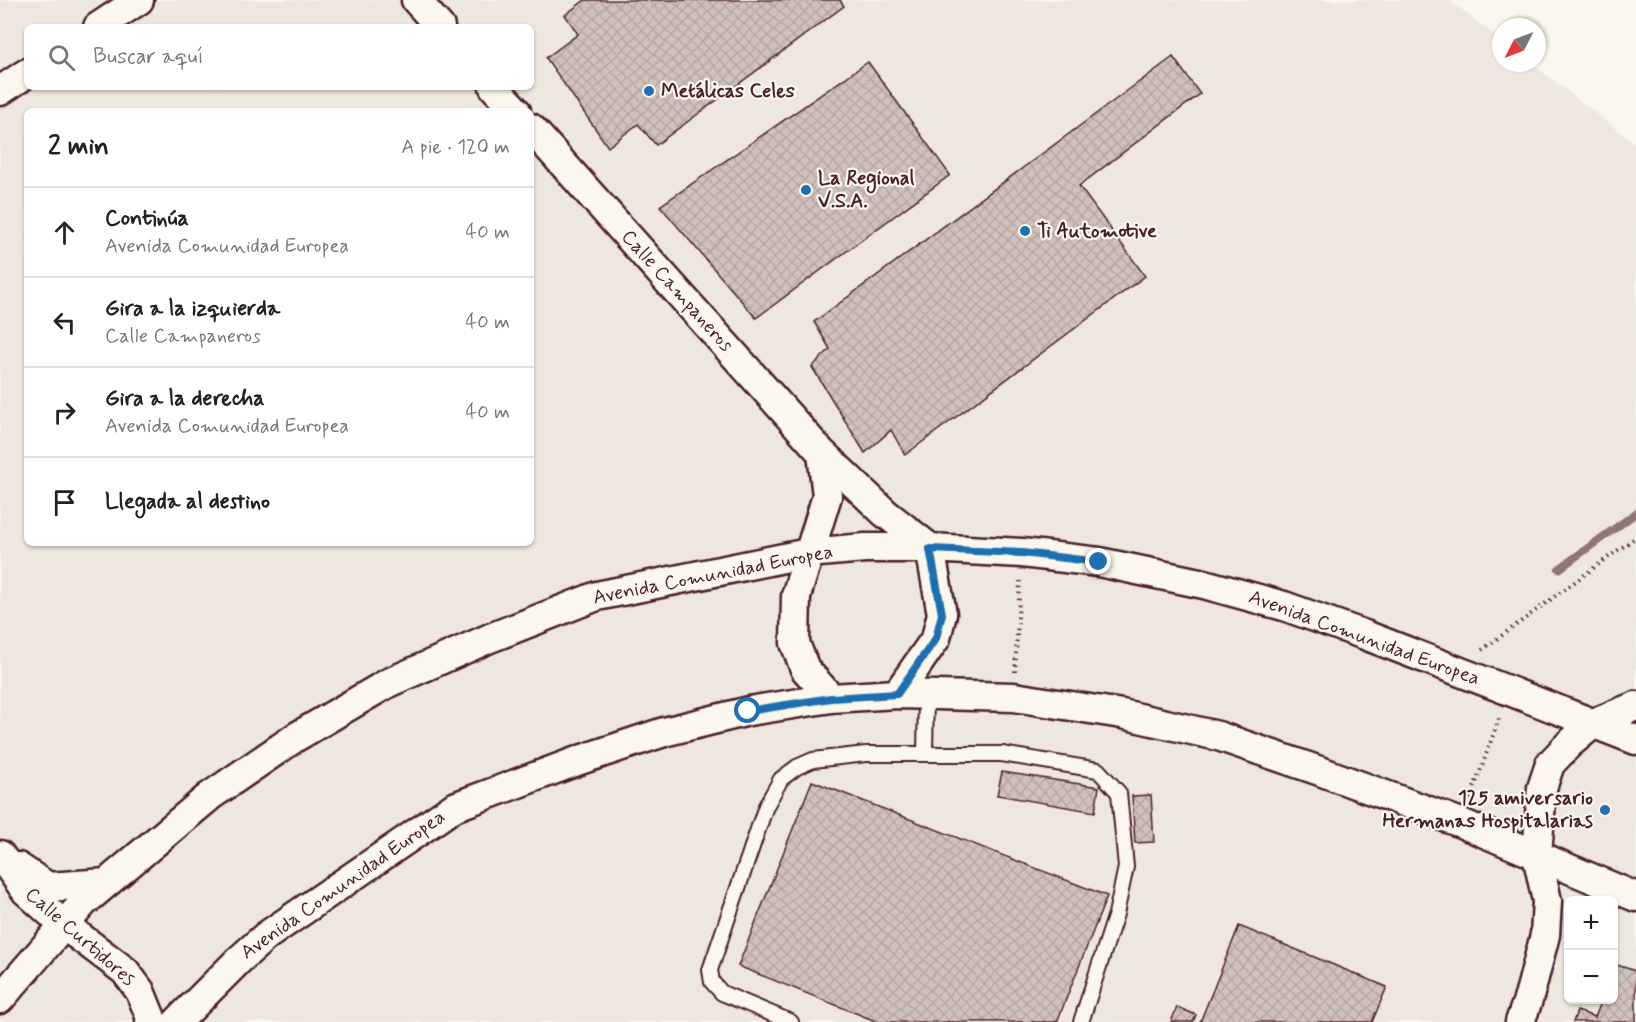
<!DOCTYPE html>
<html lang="es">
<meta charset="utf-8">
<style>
:root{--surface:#fff;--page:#f6f6f6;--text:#222;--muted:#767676;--line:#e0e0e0}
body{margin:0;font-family:Mynerve,sans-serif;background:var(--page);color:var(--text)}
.controls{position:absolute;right:18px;bottom:18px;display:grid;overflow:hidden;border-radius:9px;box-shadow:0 2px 4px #0004}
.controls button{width:54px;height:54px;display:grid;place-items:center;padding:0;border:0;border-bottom:2px solid var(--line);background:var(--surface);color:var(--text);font:30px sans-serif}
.compass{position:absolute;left:1492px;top:18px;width:54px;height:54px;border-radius:50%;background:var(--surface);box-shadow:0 2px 4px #0004;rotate:228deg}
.stop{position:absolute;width:18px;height:18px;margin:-14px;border:4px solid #1f6fb2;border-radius:50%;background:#fff}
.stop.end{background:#1f6fb2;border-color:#fff;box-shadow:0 2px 6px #0008}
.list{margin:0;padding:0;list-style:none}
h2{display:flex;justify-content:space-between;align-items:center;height:78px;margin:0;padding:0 24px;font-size:26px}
h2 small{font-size:20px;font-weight:400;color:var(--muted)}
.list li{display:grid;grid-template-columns:39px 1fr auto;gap:18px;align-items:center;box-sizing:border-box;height:90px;padding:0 24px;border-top:2px solid var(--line)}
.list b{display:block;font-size:22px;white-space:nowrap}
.list p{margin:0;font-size:20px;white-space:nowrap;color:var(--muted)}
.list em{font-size:20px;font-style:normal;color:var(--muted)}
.icon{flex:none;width:33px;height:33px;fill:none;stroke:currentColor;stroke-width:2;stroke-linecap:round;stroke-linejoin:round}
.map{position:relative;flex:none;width:1636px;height:1022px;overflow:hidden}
.search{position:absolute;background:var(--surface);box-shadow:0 2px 4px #0004;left:24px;top:24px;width:510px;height:66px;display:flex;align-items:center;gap:15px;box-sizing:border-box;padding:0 21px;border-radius:9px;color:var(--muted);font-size:22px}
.panel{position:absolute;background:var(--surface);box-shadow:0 2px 4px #0004;left:24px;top:108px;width:510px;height:438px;border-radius:9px}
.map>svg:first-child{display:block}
</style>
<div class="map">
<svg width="1636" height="1022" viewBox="0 0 1636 1022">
<defs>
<pattern id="building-cross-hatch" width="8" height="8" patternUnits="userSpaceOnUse" patternTransform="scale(1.5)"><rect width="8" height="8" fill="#cfc2bc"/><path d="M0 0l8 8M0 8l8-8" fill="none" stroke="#b3a6a2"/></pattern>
</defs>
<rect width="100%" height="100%" fill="#fbf7ec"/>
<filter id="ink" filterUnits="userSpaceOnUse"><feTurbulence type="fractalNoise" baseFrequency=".0167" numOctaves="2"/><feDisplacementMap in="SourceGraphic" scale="12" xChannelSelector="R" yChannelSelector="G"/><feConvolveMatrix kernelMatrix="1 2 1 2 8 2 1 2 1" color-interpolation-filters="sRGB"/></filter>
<g filter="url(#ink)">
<path fill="#eee7de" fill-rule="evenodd" d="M 0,0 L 1449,0 L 1501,40 L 1501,63 L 1531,63 L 1636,144 L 1636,1022 L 0,1022 ZM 27,27 L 531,27 L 531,87 L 27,87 ZM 27,111 L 531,111 L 531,543 L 27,543 ZM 1568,900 L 1614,900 L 1614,1000 L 1568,1000 Z"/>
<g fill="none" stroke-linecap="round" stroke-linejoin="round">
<path stroke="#907477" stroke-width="8" d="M 1559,569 L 1636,513"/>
</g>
<path fill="url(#building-cross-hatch)" stroke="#4a1f2b" stroke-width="1.5" d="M 585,0 L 840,0 L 844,6 L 656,145 L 638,124 L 608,147 L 546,58 L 578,34 L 565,15 Z
M 1173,57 L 1200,94 L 1079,186 L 1145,276 L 905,455 L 891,430 L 865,453 L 812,367 L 830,349 L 814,322 Z
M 868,62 L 950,175 L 756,318 L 660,206 Z
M 1002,772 L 1099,787 L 1095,812 L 997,795 Z
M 812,781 L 1107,896 L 1057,1022 L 878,1022 L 738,966 Z
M 1151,795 L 1154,842 L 1135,843 L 1132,796 Z
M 1239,926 L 1387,987 L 1372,1022 L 1200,1022 Z
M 1617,965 L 1636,971 L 1636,1022 L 1573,1022 L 1577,1011 L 1595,1017 L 1602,1000 L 1614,1000 L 1614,972 Z
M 1177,1007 L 1196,1015 L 1193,1022 L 1171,1022 Z"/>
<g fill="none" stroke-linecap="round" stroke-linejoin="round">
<defs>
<path id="lane" d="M 925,754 L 926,694
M 791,1022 L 722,993 L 712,982 L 710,970 L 766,806 L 781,779 L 797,767 L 813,760 L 866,754 L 1002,754 L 1098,770 L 1119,793 L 1126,867 L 1116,914 L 1081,1022"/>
<path id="street" d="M 416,0 L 440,27
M 98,27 L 139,0
M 494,87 L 516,111
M 0,91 L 27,73
M 531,128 L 822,453 L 885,513 L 930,548 L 942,614 L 936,638 L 897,694
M 822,453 L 827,496 L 796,596 L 795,643 L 805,669 L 831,698
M 0,855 L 26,891 L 64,925 L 125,971 L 140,991 L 151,1018 L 150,1022
M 18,867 L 48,887 L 106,883
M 0,999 L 84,902 L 210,796 L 296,737 L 388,683 L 490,638 L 597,596 L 808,553 L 865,548 L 930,548 L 1022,553 L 1099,562 L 1204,584 L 1284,606 L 1365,635 L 1636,740
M 177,1022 L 239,960 L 266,936 L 454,807 L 580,760 L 664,732 L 749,711 L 831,698 L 897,694 L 1014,697 L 1122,714 L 1218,736 L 1320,771 L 1461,823 L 1636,897
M 1520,1022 L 1529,997 L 1545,935 L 1547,901 L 1537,855 L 1542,788 L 1550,764 L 1569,744 L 1594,723 L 1636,706"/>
</defs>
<use href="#lane" stroke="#4a1f2b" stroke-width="18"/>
<use href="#street" stroke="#4a1f2b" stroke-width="33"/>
<path stroke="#4a1f2b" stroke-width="4" stroke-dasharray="1.5 4.5" stroke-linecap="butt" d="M 1482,650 L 1636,537
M 1015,672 L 1020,581
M 1470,799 L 1500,716"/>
<use href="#lane" stroke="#fbf7ec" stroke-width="14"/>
<use href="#street" stroke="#fbf7ec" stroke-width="28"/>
</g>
</g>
<g fill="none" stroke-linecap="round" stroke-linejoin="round" filter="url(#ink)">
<path stroke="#1f6fb2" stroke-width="8" d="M 748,711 L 831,698 L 897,694 L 936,638 L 942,614 L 930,549 L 1022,553 L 1099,562"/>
</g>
<g fill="#1f6fb2" stroke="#fbf7ec" stroke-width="2">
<circle cx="649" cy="91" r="6"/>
<circle cx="806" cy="190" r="6"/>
<circle cx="1025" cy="231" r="6"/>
<circle cx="1605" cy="810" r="6"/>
</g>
<g text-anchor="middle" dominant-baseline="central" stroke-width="4.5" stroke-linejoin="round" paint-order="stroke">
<g font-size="20" font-weight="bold" fill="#4a1f2b" stroke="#fbf7ec" text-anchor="start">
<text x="661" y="91">Metálicas Celes</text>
<text x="818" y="178">La Regional<tspan x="818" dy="23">V.S.A.</tspan></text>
<text x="1037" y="231">Ti Automotive</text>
<text x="1593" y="798" text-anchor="end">125 amiversario<tspan x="1593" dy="23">Hermanas Hospitalarias</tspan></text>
</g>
<g font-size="20" fill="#4a1f2b" stroke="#fbf7ec">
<text transform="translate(677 291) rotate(48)">Calle Campaneros</text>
<text transform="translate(713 575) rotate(-11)">Avenida Comunidad Europea</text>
<text transform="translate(1364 638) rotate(20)">Avenida Comunidad Europea</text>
<text transform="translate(343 885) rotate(-35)">Avenida Comunidad Europea</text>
<text transform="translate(80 937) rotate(41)">Calle Curtidores</text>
</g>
</g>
</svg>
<div class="controls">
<button>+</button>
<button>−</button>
</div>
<svg class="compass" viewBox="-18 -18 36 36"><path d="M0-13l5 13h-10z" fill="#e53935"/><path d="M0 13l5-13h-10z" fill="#767676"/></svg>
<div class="stop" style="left:748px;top:711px"></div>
<div class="stop end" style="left:1099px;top:562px"></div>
<div class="search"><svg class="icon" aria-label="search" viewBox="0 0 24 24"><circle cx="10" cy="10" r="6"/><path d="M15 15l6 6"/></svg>Buscar aquí</div>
<section class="panel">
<h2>2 min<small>A pie · 120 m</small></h2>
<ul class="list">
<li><svg class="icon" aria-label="ahead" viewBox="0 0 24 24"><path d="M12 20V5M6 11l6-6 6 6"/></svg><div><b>Continúa</b><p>Avenida Comunidad Europea</p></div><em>40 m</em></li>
<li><svg class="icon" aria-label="left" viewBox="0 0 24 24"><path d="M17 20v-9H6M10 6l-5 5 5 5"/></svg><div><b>Gira a la izquierda</b><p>Calle Campaneros</p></div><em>40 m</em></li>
<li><svg class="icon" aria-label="right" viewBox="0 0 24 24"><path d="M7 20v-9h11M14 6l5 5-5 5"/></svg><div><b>Gira a la derecha</b><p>Avenida Comunidad Europea</p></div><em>40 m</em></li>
<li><svg class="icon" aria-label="arrive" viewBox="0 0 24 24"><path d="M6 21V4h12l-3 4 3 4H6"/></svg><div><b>Llegada al destino</b></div></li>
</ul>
</section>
</div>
